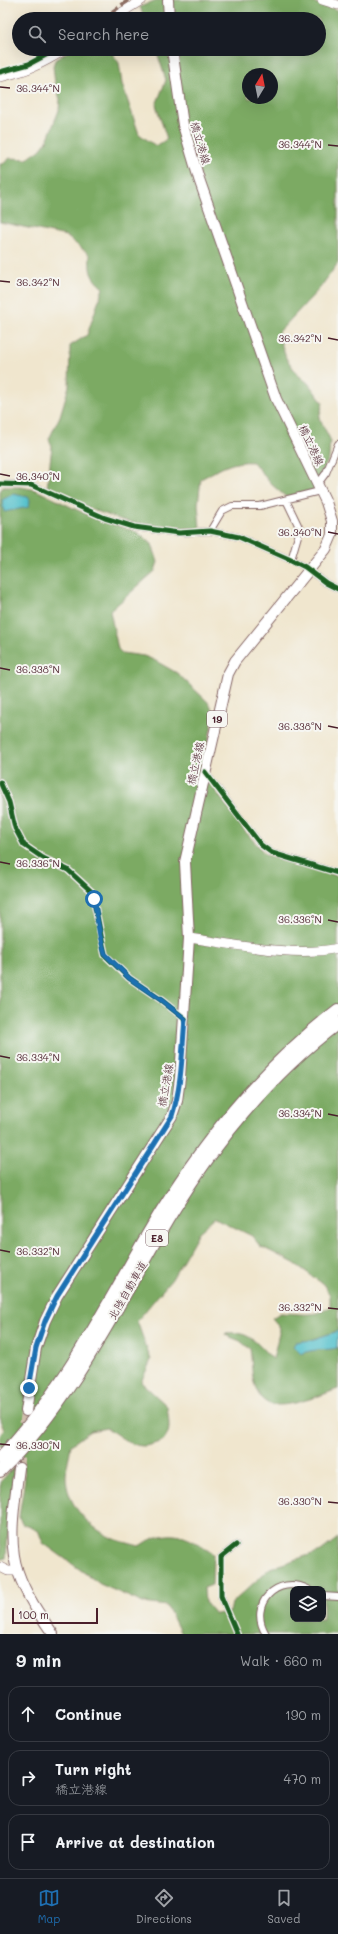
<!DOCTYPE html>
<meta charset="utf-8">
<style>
:root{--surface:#171b24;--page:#20242c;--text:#f1f3f6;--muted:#9ea1a6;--line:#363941;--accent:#1f6fb2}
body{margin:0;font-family:Mali,"Klee One",sans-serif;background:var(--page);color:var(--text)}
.controls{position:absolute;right:12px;bottom:12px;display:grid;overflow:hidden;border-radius:8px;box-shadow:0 4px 16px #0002}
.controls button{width:36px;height:36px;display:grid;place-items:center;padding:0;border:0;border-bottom:1px solid var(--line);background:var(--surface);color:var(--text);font:20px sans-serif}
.compass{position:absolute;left:242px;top:68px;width:36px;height:36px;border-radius:50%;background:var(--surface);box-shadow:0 4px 16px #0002;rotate:10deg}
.scale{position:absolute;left:12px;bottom:10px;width:86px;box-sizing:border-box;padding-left:4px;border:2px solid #4a1f2b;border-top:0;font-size:11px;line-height:14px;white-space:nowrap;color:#4a1f2b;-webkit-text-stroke:3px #f6f6f2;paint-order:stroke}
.stop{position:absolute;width:12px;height:12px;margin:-9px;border:3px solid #1f6fb2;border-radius:50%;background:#fff}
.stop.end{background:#1f6fb2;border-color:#fff;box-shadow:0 1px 4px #0008}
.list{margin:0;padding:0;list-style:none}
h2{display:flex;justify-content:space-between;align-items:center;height:52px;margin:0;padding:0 16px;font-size:17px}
h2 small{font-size:13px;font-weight:400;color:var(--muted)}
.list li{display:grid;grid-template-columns:26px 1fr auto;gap:12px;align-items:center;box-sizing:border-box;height:56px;margin:0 8px 8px;padding:0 8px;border:1px solid var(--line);border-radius:12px}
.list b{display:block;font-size:15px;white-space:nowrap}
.list p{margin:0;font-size:13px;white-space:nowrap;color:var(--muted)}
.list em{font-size:13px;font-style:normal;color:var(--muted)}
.icon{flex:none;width:22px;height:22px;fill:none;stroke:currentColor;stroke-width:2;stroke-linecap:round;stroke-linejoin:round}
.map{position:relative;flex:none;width:338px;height:1634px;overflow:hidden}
.search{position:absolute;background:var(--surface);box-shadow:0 4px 16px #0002;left:12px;right:12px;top:12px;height:44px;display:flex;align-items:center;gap:10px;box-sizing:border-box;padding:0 14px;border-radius:22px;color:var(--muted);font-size:15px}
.sheet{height:244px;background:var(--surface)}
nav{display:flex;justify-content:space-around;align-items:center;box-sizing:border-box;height:56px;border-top:1px solid var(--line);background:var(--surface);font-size:11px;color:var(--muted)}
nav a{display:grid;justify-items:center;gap:2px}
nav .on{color:var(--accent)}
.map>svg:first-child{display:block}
</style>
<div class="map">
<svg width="338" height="1634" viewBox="0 0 338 1634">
<rect width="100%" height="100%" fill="#f6f6f2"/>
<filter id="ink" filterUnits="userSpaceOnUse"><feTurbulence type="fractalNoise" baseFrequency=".025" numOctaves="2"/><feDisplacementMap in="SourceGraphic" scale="8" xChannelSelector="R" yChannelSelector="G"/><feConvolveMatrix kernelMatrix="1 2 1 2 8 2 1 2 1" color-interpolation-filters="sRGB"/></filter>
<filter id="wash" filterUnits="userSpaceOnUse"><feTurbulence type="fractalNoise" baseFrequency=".012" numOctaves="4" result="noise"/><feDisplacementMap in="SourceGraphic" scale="16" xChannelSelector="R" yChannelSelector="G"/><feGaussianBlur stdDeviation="0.9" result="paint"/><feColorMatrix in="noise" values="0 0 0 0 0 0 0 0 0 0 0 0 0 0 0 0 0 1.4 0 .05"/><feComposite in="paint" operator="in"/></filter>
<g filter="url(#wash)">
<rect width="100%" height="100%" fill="#f0e6ce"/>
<path fill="#7caa63" stroke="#636447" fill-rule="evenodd" d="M 156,0 L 306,0 L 338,10 L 338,263 L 320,288 L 278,333 L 286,358 L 298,375 L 308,383 L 323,403 L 319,418 L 330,439 L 329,458 L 314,490 L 286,497 L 271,484 L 253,462 C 233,460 217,470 201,479 L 198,504 L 200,528 C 146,534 95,513 47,488 L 52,446 L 49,439 L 60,416 L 69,386 L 70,346 L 87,335 L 103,288 C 90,277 89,272 90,255 L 66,236 L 0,222 L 0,164 L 3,164 L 10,158 L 27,159 L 40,150 L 47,141 L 59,110 L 60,99 L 55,84 L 53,66 L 55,60 L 72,49 L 108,49 L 112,53 L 119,63 L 122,84 L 139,134 L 156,146 L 167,139 L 156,105 L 166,80 L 156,49 L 319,49 L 319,19 L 145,19 L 140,7 ZM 248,74 L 272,74 L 272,98 L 248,98 Z
M 3,487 L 21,487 L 36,490 L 92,517 L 137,532 L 152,544 L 158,562 L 155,571 L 110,611 L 118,649 L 122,653 L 144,656 L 154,660 L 177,673 L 208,702 L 213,711 L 213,719 L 202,772 L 244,830 L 266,855 L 338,876 L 338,1331 L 311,1340 L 296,1342 L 296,1349 L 301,1354 C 313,1348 325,1351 338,1347 L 338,1389 C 322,1395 286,1409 270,1404 C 261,1401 256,1391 254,1382 C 251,1372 252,1360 250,1349 L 240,1341 L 225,1335 L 226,1333 C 252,1331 256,1344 273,1359 L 280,1329 L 279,1326 L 272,1318 L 280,1313 C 297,1313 315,1318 330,1307 L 330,1295 L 323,1284 L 294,1263 L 260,1246 L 252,1236 L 215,1218 L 199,1232 L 172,1279 L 137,1321 L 151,1360 L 141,1382 L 167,1406 C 169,1423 174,1441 153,1444 C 150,1445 146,1446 143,1446 C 130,1446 118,1435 107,1428 L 90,1431 L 71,1445 C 70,1455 66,1466 66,1476 C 66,1502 85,1523 106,1535 C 116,1541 129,1543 139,1546 C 169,1527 186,1534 213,1554 L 212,1585 L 204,1588 L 205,1602 L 215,1614 L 230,1612 L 232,1603 L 270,1568 L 321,1551 L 338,1538 L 338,1634 L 181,1634 L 167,1606 L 143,1603 L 100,1584 L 43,1543 L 38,1530 L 22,1524 L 19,1517 L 25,1478 L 23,1460 L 2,1445 L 0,1447 L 0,1435 L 4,1430 L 0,1420 L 0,491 ZM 293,1589 L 323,1589 L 323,1619 L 293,1619 Z
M 14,1467 L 6,1558 L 0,1560 L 0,1482 Z"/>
<path fill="#54c1cc" stroke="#4f707c" d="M 13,494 L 28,497 L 30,500 L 29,507 L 4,512 L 2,500 Z
M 338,1331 L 337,1348 C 325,1351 313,1348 301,1354 L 293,1346 L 296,1342 L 311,1340 Z"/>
</g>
<g filter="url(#ink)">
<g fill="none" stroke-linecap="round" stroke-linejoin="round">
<path stroke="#cfbead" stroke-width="10" stroke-dasharray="10 5" stroke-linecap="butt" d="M 19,1468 L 26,1411"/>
<defs>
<path id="street" d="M 0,484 L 31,485 L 105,518 L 134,527 L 179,533 L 210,531 L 239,537 L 291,560 L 305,567 L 326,583 L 338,589
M 317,485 L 326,473 L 338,444
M 286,500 L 300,529 L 291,560
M 210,531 L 222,511 L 232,506 L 260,506 L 320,491
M 205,772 L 261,845 L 272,853 L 338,873
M 0,782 L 9,802 L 15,828 L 24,845 L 43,858 L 68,870 L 92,892 L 105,955 L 129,978 L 161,1000 L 185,1019
M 236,1545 L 221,1557 L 221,1596 L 237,1634
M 323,1596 L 338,1597
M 266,1634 C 247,1604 278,1574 308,1589"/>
<path id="secondary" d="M 322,0 L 338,5
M 111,19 L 142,0
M 0,77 C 27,71 42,64 66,49
M 189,938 C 234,944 295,958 338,948
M 0,1567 L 8,1571 L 17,1571"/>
<path id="primary" d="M 168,0 L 169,19
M 26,1411 L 36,1348 L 45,1321 L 57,1296 L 161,1133 L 172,1116 L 177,1101 L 180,1078 L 189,938 L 185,862 L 228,674 L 235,661 L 326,549 L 332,535 L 332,521 L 326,502 L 276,399 L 199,179 L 183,125 L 172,49
M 19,1468 C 15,1500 7,1541 18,1572 C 26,1595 39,1614 53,1634"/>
<path id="highway" d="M 0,1458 C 63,1392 103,1312 148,1234 C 197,1149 259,1071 338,1010
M 0,1471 C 67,1405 110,1320 156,1239 C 203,1157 262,1080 338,1023"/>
</defs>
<use href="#street" stroke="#846564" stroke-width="8"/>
<use href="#secondary" stroke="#846564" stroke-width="10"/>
<use href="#primary" stroke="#846564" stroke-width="12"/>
<use href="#highway" stroke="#846564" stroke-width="14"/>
<use href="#street" stroke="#fff" stroke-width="6"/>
<use href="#secondary" stroke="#fff" stroke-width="9"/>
<use href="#primary" stroke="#fff" stroke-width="10"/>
<use href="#highway" stroke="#fff" stroke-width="12"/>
<path stroke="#8d6e63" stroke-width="4" stroke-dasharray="8 4" stroke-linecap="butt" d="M 102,19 L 129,0"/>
<defs>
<path id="cycleway" d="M 0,72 L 29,64 L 57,49
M 0,484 L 31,485 L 105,518 L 134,527 L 179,533 L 210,531 L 239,537 L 291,560 L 305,567 L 326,583 L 338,589
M 205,772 L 261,845 L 272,853 L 338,873
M 0,782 L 9,802 L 15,828 L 24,845 L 43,858 L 68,870 L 92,892 L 105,955 L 129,978 L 161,1000 L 185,1019
M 236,1545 L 221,1557 L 221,1596 L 237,1634"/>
</defs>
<use href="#cycleway" stroke="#f6f6f2" stroke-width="8"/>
<use href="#cycleway" stroke="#1b5e20" stroke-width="5"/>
</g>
</g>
<g fill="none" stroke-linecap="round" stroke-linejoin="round" filter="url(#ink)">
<path stroke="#1f6fb2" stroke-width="5" d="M 29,1388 L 36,1348 L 45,1321 L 57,1296 L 172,1116 C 182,1085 182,1052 185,1019 L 161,1000 L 129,978 L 105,954 L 100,936 L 94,899"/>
</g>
<path fill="none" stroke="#4a1f2b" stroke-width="1.5" d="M 0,87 L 10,88M 328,145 L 338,146M 0,281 L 10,282M 328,338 L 338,340M 0,474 L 10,476M 328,532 L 338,534M 0,668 L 10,670M 328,726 L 338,728M 0,862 L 10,864M 328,920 L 338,922M 0,1056 L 10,1058M 328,1114 L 338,1116M 0,1250 L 10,1252M 328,1308 L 338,1309M 0,1444 L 10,1445M 328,1502 L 338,1503"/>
<g text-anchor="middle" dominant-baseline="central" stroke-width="4" stroke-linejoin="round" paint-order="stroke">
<g fill="#f6f6f2" stroke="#7e6067" stroke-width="1">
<rect x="207" y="711" width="20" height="16" rx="3"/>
<rect x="146" y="1230" width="22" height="16" rx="3"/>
</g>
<g font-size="10" font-weight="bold" fill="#4a1f2b">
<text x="217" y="719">19</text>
<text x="157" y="1238">E8</text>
</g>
<g font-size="11" fill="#4a1f2b" stroke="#f6f6f2">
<text transform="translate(201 143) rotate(74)">橋立港線</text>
<text transform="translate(312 445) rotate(65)">橋立港線</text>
<text transform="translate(195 763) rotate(-77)">橋立港線</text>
<text transform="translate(165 1085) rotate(-80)">橋立港線</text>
<text transform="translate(127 1290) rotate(-60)">北陸自動車道</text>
</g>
</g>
<g font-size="10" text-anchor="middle" fill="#4a1f2b" stroke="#f6f6f2" stroke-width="4" stroke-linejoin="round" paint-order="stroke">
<text x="38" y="92">36.344°N</text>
<text x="300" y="148">36.344°N</text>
<text x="38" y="286">36.342°N</text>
<text x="300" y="342">36.342°N</text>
<text x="38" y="480">36.340°N</text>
<text x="300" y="536">36.340°N</text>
<text x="38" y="673">36.338°N</text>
<text x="300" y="730">36.338°N</text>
<text x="38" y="867">36.336°N</text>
<text x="300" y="923">36.336°N</text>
<text x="38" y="1061">36.334°N</text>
<text x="300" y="1117">36.334°N</text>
<text x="38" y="1255">36.332°N</text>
<text x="300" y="1311">36.332°N</text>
<text x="38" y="1449">36.330°N</text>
<text x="300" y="1505">36.330°N</text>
</g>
</svg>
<div class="controls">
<button><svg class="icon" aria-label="layers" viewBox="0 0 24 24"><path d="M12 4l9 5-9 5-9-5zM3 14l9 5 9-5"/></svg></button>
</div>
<svg class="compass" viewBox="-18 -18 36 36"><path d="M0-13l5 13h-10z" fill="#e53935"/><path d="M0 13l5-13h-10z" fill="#9ea1a6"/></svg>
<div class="scale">100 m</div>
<div class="stop" style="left:94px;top:899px"></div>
<div class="stop end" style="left:29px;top:1388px"></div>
<div class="search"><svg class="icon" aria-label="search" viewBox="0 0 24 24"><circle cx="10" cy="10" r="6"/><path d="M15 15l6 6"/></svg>Search here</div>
</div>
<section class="sheet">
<h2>9 min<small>Walk · 660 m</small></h2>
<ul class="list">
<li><svg class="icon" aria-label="ahead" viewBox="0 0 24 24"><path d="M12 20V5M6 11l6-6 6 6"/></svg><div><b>Continue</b></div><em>190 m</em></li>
<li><svg class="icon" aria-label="right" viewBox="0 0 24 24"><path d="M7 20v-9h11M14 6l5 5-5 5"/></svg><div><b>Turn right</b><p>橋立港線</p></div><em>470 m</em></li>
<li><svg class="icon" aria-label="arrive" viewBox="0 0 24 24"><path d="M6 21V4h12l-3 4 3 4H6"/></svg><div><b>Arrive at destination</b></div></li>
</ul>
</section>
<nav>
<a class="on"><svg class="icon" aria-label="map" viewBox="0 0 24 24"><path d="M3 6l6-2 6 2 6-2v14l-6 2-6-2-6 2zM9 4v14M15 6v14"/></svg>Map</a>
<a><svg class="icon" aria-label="directions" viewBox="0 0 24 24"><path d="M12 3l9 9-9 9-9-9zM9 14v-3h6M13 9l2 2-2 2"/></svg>Directions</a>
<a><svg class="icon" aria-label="saved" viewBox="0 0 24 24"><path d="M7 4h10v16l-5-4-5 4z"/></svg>Saved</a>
</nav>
